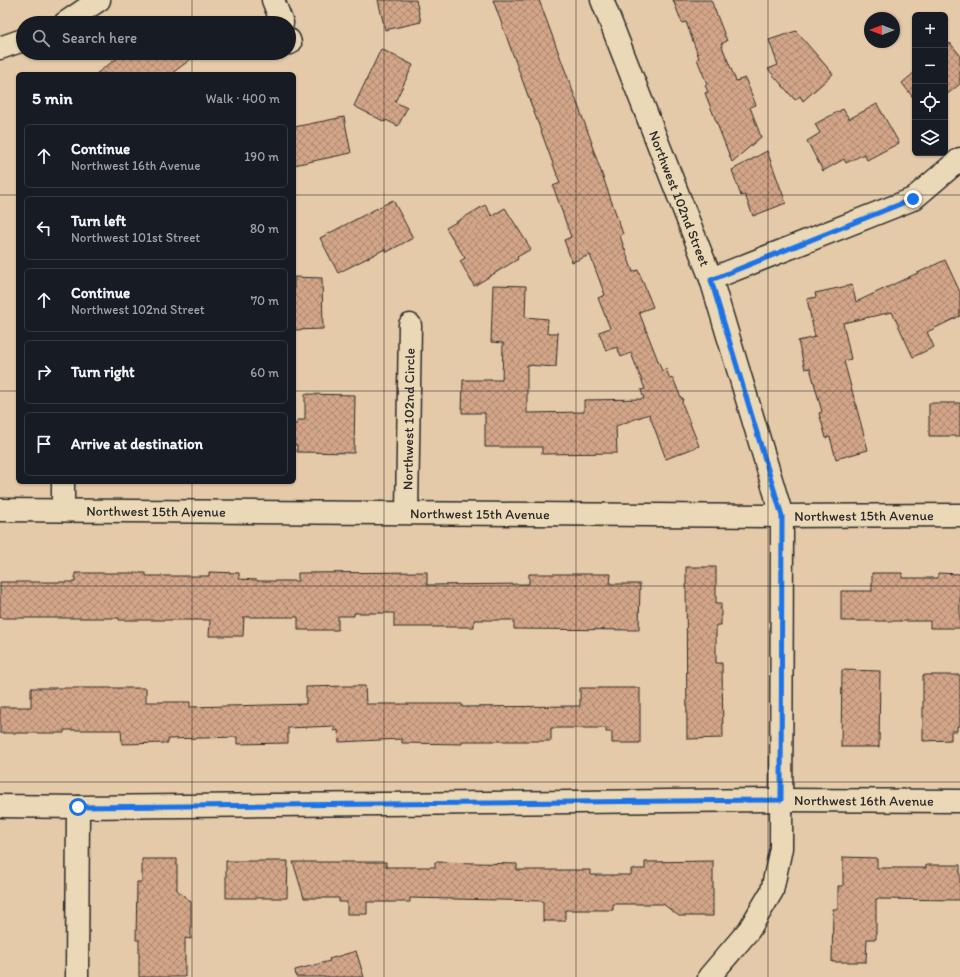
<!DOCTYPE html>
<meta charset="utf-8">
<style>
:root{--surface:#171b24;--page:#242831;--text:#f1f3f6;--muted:#9ea1a6;--line:#363941}
body{margin:0;font-family:Itim,sans-serif;background:var(--page);color:var(--text)}
.controls{position:absolute;right:12px;top:12px;display:grid;overflow:hidden;border-radius:6px;box-shadow:0 1px 3px #0004}
.controls button{width:36px;height:36px;display:grid;place-items:center;padding:0;border:0;border-bottom:1px solid var(--line);background:var(--surface);color:var(--text);font:20px sans-serif}
.compass{position:absolute;left:864px;top:12px;width:36px;height:36px;border-radius:50%;background:var(--surface);box-shadow:0 1px 3px #0004;rotate:270deg}
.stop{position:absolute;width:12px;height:12px;margin:-9px;border:3px solid #1a73e8;border-radius:50%;background:#fff}
.stop.end{background:#1a73e8;border-color:#fff;box-shadow:0 1px 4px #0008}
.list{margin:0;padding:0;list-style:none}
h2{display:flex;justify-content:space-between;align-items:center;height:52px;margin:0;padding:0 16px;font-size:17px}
h2 small{font-size:13px;font-weight:400;color:var(--muted)}
.list li{display:grid;grid-template-columns:26px 1fr auto;gap:12px;align-items:center;box-sizing:border-box;height:64px;margin:0 8px 8px;padding:0 8px;border:1px solid var(--line);border-radius:6px}
.list b{display:block;font-size:15px;white-space:nowrap}
.list p{margin:0;font-size:13px;white-space:nowrap;color:var(--muted)}
.list em{font-size:13px;font-style:normal;color:var(--muted)}
.icon{flex:none;width:22px;height:22px;fill:none;stroke:currentColor;stroke-width:2;stroke-linecap:round;stroke-linejoin:round}
.map{position:relative;flex:none;width:960px;height:977px;overflow:hidden}
.search{position:absolute;background:var(--surface);box-shadow:0 1px 3px #0004;left:16px;top:16px;width:280px;height:44px;display:flex;align-items:center;gap:10px;box-sizing:border-box;padding:0 14px;border-radius:22px;color:var(--muted);font-size:15px}
.panel{position:absolute;background:var(--surface);box-shadow:0 1px 3px #0004;left:16px;top:72px;width:280px;height:412px;border-radius:6px}
.map>svg:first-child{display:block}
</style>
<div class="map">
<svg width="960" height="977" viewBox="0 0 960 977">
<defs>
<pattern id="building-cross-hatch" width="8" height="8" patternUnits="userSpaceOnUse"><rect width="8" height="8" fill="#d4a688"/><path d="M0 0l8 8M0 8l8-8" fill="none" stroke="#ac876f"/></pattern>
</defs>
<rect width="100%" height="100%" fill="#e5caa9"/>
<filter id="ink" filterUnits="userSpaceOnUse"><feTurbulence type="fractalNoise" baseFrequency=".025" numOctaves="2"/><feDisplacementMap in="SourceGraphic" scale="8" xChannelSelector="R" yChannelSelector="G"/><feConvolveMatrix kernelMatrix="1 2 1 2 8 2 1 2 1" color-interpolation-filters="sRGB"/></filter>
<g filter="url(#ink)">
<path fill="url(#building-cross-hatch)" stroke="#2b2b2b" d="M 378,0 L 416,0 L 421,22 L 385,30 Z
M 493,0 L 539,0 L 592,143 L 591,143 L 623,234 L 620,236 L 633,272 L 638,270 L 653,307 L 639,312 L 662,371 L 666,369 L 670,379 L 673,378 L 681,398 L 683,398 L 682,403 L 699,446 L 666,459 L 649,414 L 616,426 L 617,453 L 542,454 L 542,447 L 485,447 L 485,413 L 462,413 L 463,380 L 502,380 L 503,343 L 491,342 L 493,285 L 526,286 L 525,317 L 548,319 L 547,333 L 558,333 L 556,367 L 527,365 L 527,413 L 584,412 L 584,400 L 644,399 L 641,390 L 645,389 L 631,353 L 621,357 L 617,347 L 606,351 L 599,332 L 610,328 L 598,298 L 605,295 L 590,255 L 572,262 L 564,240 L 571,237 L 553,186 L 560,183 Z
M 673,0 L 711,0 L 727,41 L 721,44 L 736,81 L 745,78 L 756,105 L 750,107 L 761,137 L 732,162 L 705,93 L 708,92 L 705,85 L 707,84 L 697,59 L 699,58 L 686,22 L 682,23 Z
M 796,31 L 833,74 L 803,101 L 800,96 L 795,100 L 768,69 L 778,65 L 769,40 Z
M 950,43 L 960,55 L 960,84 L 945,96 L 945,48 Z
M 381,49 L 413,65 L 395,102 L 407,108 L 398,126 L 386,120 L 385,122 L 354,106 Z
M 124,53 L 199,53 L 171,74 L 96,74 Z
M 915,72 L 915,100 L 902,83 Z
M 877,104 L 899,143 L 867,160 L 864,154 L 846,163 L 844,159 L 823,171 L 807,141 L 820,133 L 815,124 L 843,109 L 849,119 Z
M 344,117 L 351,153 L 294,165 L 294,127 Z
M 767,151 L 786,203 L 753,216 L 745,195 L 741,196 L 732,170 Z
M 393,200 L 413,238 L 387,252 L 385,249 L 338,273 L 320,238 Z
M 485,205 L 492,216 L 505,208 L 531,249 L 517,257 L 518,259 L 474,286 L 460,261 L 465,258 L 446,228 Z
M 945,260 L 960,292 L 960,316 L 927,332 L 934,347 L 913,357 L 892,312 L 843,323 L 851,359 L 844,361 L 868,450 L 836,459 L 830,437 L 826,438 L 819,413 L 822,412 L 810,368 L 805,369 L 798,341 L 815,337 L 807,299 L 816,297 L 815,293 L 852,285 L 856,302 Z
M 294,277 L 322,278 L 323,329 L 294,330 Z
M 305,394 L 355,395 L 354,453 L 297,452 L 297,445 L 294,445 L 294,424 L 297,424 L 297,420 L 305,420 Z
M 929,403 L 960,403 L 960,436 L 929,436 Z
M 686,567 L 716,567 L 716,603 L 721,603 L 721,625 L 716,625 L 716,663 L 722,663 L 723,738 L 687,739 Z
M 209,572 L 239,573 L 239,579 L 257,580 L 257,581 L 298,581 L 298,573 L 427,572 L 427,585 L 529,584 L 529,574 L 611,574 L 610,584 L 640,584 L 639,630 L 514,629 L 514,620 L 474,620 L 474,627 L 394,627 L 394,613 L 354,613 L 354,616 L 338,616 L 338,630 L 298,630 L 298,617 L 244,617 L 243,636 L 209,636 L 210,620 L 119,620 L 119,618 L 0,618 L 0,582 L 75,582 L 75,573 L 146,573 L 146,576 L 209,576 Z
M 872,573 L 902,573 L 902,578 L 938,578 L 938,573 L 960,574 L 960,628 L 930,628 L 930,621 L 841,621 L 841,591 L 872,591 Z
M 842,670 L 880,671 L 879,747 L 841,747 Z
M 923,675 L 960,675 L 960,726 L 957,726 L 957,731 L 951,731 L 951,740 L 923,741 Z
M 347,686 L 365,686 L 366,704 L 462,704 L 462,707 L 580,706 L 580,688 L 640,688 L 640,743 L 612,743 L 612,732 L 606,732 L 606,728 L 551,728 L 551,741 L 462,741 L 462,744 L 402,743 L 402,739 L 339,742 L 338,730 L 334,731 L 334,726 L 288,728 L 288,743 L 237,744 L 237,737 L 168,739 L 168,743 L 122,744 L 121,730 L 64,730 L 64,733 L 0,733 L 0,707 L 31,707 L 31,688 L 146,688 L 146,702 L 190,702 L 190,707 L 306,704 L 306,687 Z
M 843,857 L 877,858 L 877,868 L 926,868 L 926,865 L 960,865 L 960,900 L 876,899 L 876,939 L 867,939 L 866,962 L 832,962 L 833,909 L 838,909 L 838,886 L 843,886 Z
M 142,859 L 177,859 L 177,890 L 191,902 L 191,939 L 185,938 L 185,977 L 139,977 L 139,940 L 136,940 L 137,882 L 142,882 Z
M 226,861 L 288,861 L 287,898 L 226,898 Z
M 713,861 L 713,916 L 679,916 L 663,904 L 613,904 L 613,910 L 565,910 L 565,921 L 543,921 L 543,901 L 410,898 L 410,902 L 367,902 L 367,914 L 347,914 L 347,902 L 339,902 L 339,898 L 304,898 L 293,862 L 386,862 L 386,867 L 435,867 L 435,862 L 517,864 L 517,870 L 590,870 L 590,875 L 631,875 L 631,869 L 645,869 L 645,862 Z
M 356,951 L 364,977 L 296,977 L 295,970 L 330,961 L 329,959 Z"/>
<g fill="none" stroke-linecap="round" stroke-linejoin="round">
<defs>
<g id="street">
<path d="M 273,0 L 282,23"/>
<path id="s1" d="M 602,0 L 711,279 L 782,516 L 781,848 L 772,891 L 749,930 L 709,977"/>
<path d="M 65,23 L 99,0"/>
<path d="M 289,40 L 290,43"/>
<path d="M 0,48 L 23,40"/>
<path d="M 711,279 L 913,199 L 960,159"/>
<path d="M 63,482 L 63,510"/>
<path id="s2" d="M 0,510 L 782,516 L 960,515"/>
<path id="s3" d="M 407,512 L 410,325"/>
<path id="s4" d="M 0,806 L 78,807 L 781,800 L 960,801"/>
<path d="M 77,977 L 78,807"/>
</g>
</defs>
<use href="#street" stroke="#2b2b2b" stroke-width="25"/>
<use href="#street" stroke="#ebd8b6" stroke-width="22"/>
</g>
</g>
<g fill="none" stroke-linecap="round" stroke-linejoin="round" filter="url(#ink)">
<path stroke="#1a73e8" stroke-width="5" d="M 78,807 L 781,800 L 782,516 L 711,280 L 913,199"/>
</g>
<path fill="none" stroke="#2b2b2b" stroke-width="1" stroke-opacity="0.55" d="M 192,0 L 192,23M 384,0 L 384,977M 576,0 L 576,977M 768,0 L 768,977M 192,53 L 192,74M 0,195 L 18,195M 294,195 L 960,195M 0,391 L 18,391M 294,391 L 960,391M 192,482 L 192,977M 0,586 L 960,586M 0,782 L 960,782"/>
<g text-anchor="middle" dominant-baseline="central" stroke-width="4" stroke-linejoin="round" paint-order="stroke">
<g font-size="14" fill="#2b2b2b" stroke="#ebd8b6">
<text stroke="none"><textPath href="#s1" startOffset="213">Northwest 102nd Street</textPath></text>
<text stroke="none"><textPath href="#s3" startOffset="93">Northwest 102nd Circle</textPath></text>
<text stroke="none"><textPath href="#s2" startOffset="156">Northwest 15th Avenue</textPath></text>
<text stroke="none"><textPath href="#s2" startOffset="480">Northwest 15th Avenue</textPath></text>
<text stroke="none"><textPath href="#s2" startOffset="864">Northwest 15th Avenue</textPath></text>
<text stroke="none"><textPath href="#s4" startOffset="864">Northwest 16th Avenue</textPath></text>
</g>
</g>
</svg>
<div class="controls">
<button>+</button>
<button>−</button>
<button><svg class="icon" aria-label="locate" viewBox="0 0 24 24"><circle cx="12" cy="12" r="6"/><path d="M12 2v4M12 18v4M2 12h4M18 12h4"/></svg></button>
<button><svg class="icon" aria-label="layers" viewBox="0 0 24 24"><path d="M12 4l9 5-9 5-9-5zM3 14l9 5 9-5"/></svg></button>
</div>
<svg class="compass" viewBox="-18 -18 36 36"><path d="M0-13l5 13h-10z" fill="#e53935"/><path d="M0 13l5-13h-10z" fill="#9ea1a6"/></svg>
<div class="stop" style="left:78px;top:807px"></div>
<div class="stop end" style="left:913px;top:199px"></div>
<div class="search"><svg class="icon" aria-label="search" viewBox="0 0 24 24"><circle cx="10" cy="10" r="6"/><path d="M15 15l6 6"/></svg>Search here</div>
<section class="panel">
<h2>5 min<small>Walk · 400 m</small></h2>
<ul class="list">
<li><svg class="icon" aria-label="ahead" viewBox="0 0 24 24"><path d="M12 20V5M6 11l6-6 6 6"/></svg><div><b>Continue</b><p>Northwest 16th Avenue</p></div><em>190 m</em></li>
<li><svg class="icon" aria-label="left" viewBox="0 0 24 24"><path d="M17 20v-9H6M10 6l-5 5 5 5"/></svg><div><b>Turn left</b><p>Northwest 101st Street</p></div><em>80 m</em></li>
<li><svg class="icon" aria-label="ahead" viewBox="0 0 24 24"><path d="M12 20V5M6 11l6-6 6 6"/></svg><div><b>Continue</b><p>Northwest 102nd Street</p></div><em>70 m</em></li>
<li><svg class="icon" aria-label="right" viewBox="0 0 24 24"><path d="M7 20v-9h11M14 6l5 5-5 5"/></svg><div><b>Turn right</b></div><em>60 m</em></li>
<li><svg class="icon" aria-label="arrive" viewBox="0 0 24 24"><path d="M6 21V4h12l-3 4 3 4H6"/></svg><div><b>Arrive at destination</b></div></li>
</ul>
</section>
</div>
